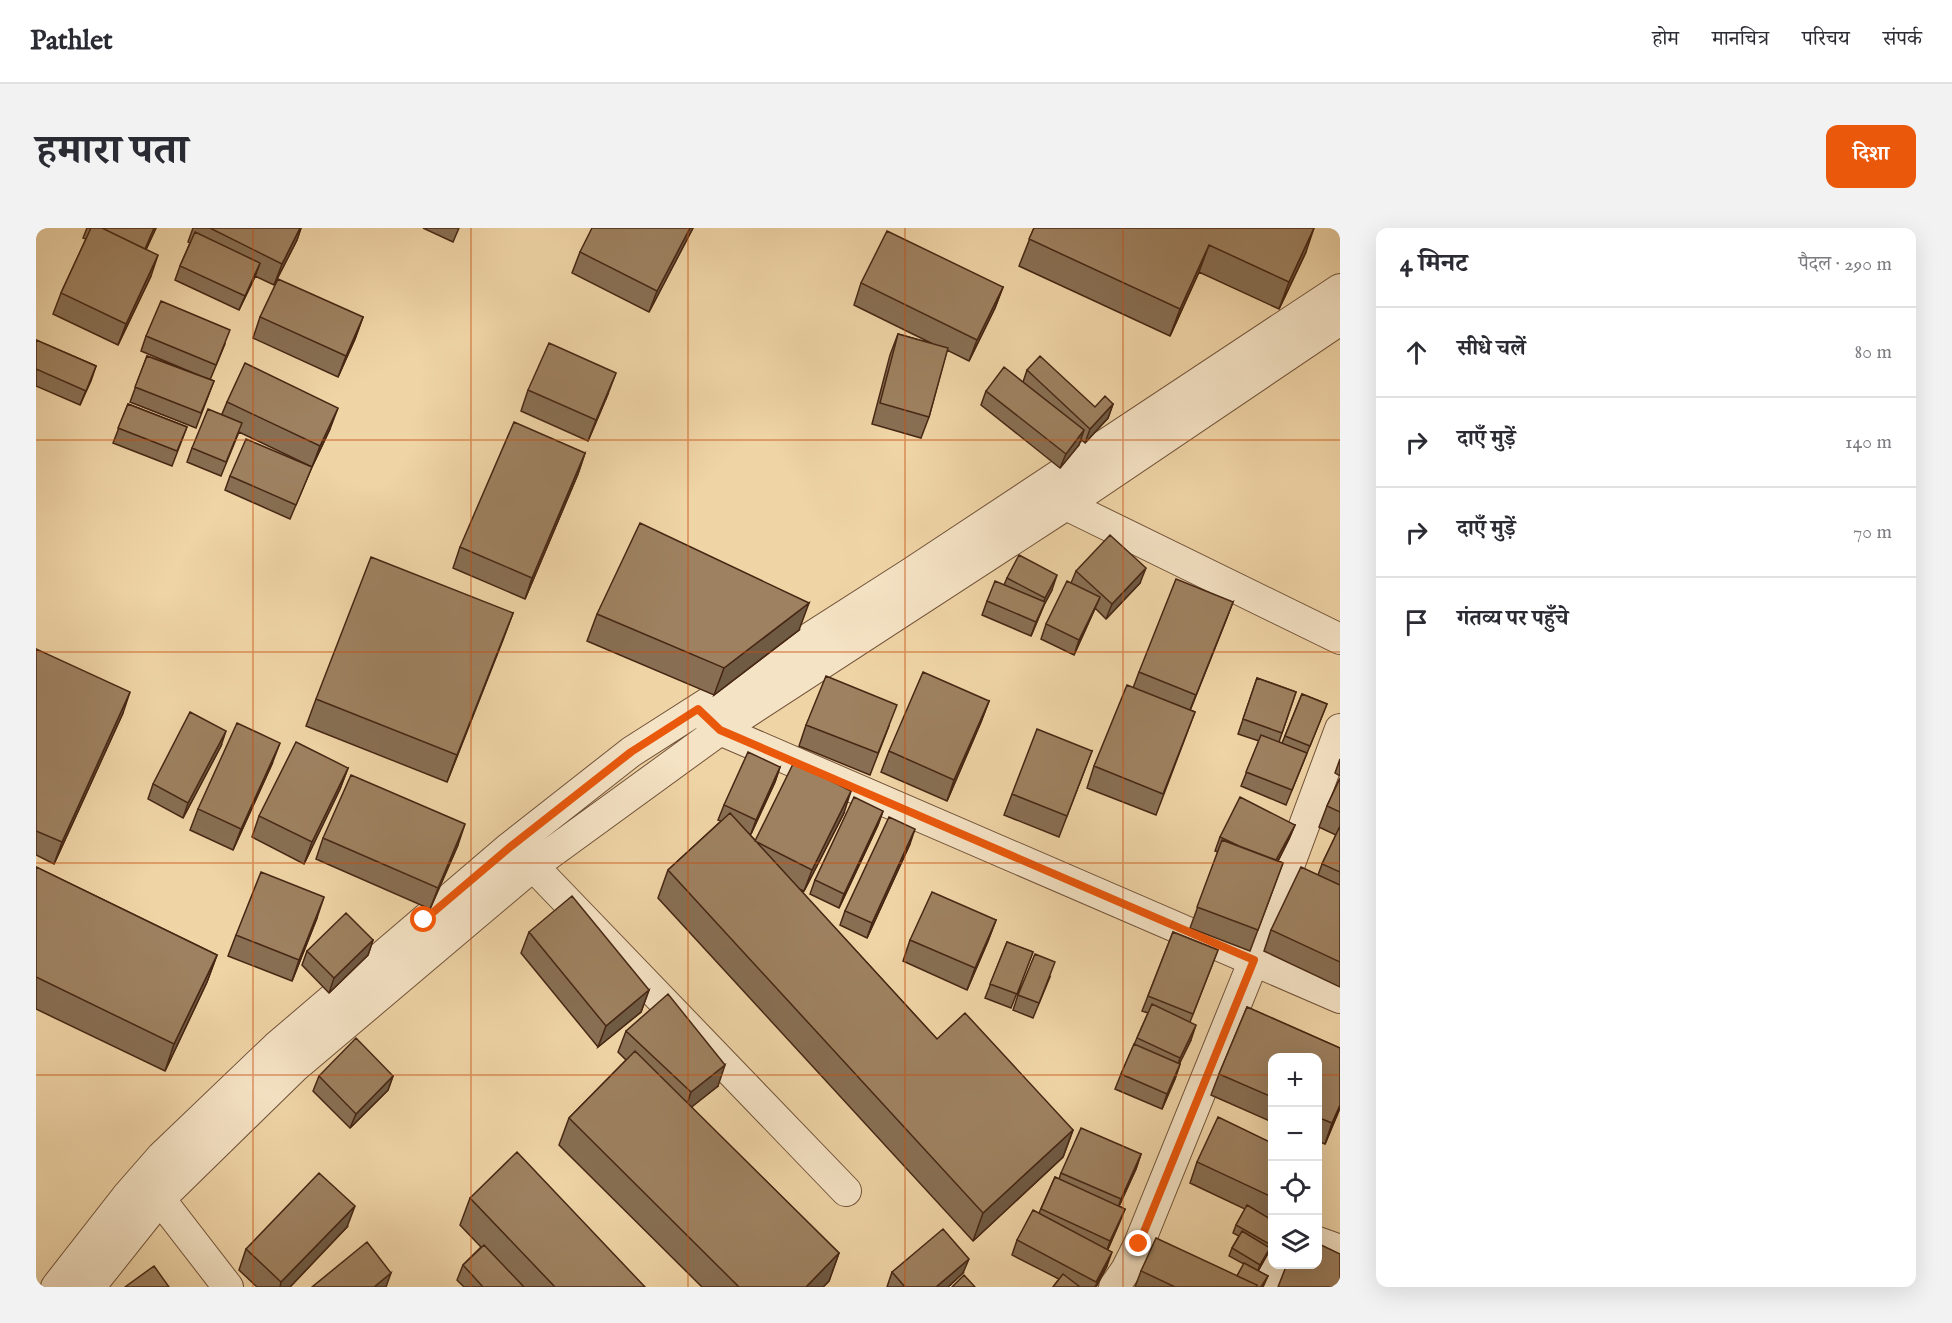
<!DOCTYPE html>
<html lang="hi">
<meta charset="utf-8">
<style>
:root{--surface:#fff;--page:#f2f2f3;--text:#2b2b33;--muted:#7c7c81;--line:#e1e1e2;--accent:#ea580c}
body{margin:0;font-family:"IM FELL English","Noto Serif Devanagari",serif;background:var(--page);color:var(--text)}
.controls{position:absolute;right:18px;bottom:18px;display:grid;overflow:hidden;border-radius:12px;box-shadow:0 6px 24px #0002}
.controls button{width:54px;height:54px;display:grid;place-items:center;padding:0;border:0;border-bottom:2px solid var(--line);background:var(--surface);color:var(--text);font:30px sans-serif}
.stop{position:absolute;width:18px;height:18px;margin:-14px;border:4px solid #ea580c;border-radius:50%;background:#fff}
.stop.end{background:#ea580c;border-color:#fff;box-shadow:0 2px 6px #0008}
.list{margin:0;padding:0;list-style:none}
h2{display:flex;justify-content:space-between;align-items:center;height:78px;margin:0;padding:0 24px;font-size:26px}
h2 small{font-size:20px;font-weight:400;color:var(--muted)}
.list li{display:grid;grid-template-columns:39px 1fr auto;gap:18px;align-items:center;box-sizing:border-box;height:90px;padding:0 24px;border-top:2px solid var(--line)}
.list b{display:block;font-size:22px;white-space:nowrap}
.list em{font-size:20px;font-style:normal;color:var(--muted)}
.icon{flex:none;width:33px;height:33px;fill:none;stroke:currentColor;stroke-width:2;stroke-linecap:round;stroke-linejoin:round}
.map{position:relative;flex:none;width:1304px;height:1059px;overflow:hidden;border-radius:12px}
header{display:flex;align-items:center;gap:36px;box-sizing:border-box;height:84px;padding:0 30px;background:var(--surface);border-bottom:2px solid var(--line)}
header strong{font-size:28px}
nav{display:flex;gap:33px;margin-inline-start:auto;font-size:21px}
.intro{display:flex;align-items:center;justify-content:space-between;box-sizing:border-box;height:144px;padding:0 36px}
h1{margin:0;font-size:42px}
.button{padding:15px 27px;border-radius:12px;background:var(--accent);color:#fff;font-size:21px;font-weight:700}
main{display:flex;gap:36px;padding:0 36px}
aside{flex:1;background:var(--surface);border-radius:12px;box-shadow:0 6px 24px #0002}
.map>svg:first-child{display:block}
</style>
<header>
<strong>Pathlet</strong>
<nav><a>होम</a><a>मानचित्र</a><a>परिचय</a><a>संपर्क</a></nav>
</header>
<div class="intro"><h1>हमारा पता</h1><a class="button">दिशा</a></div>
<main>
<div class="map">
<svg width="1304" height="1059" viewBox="0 0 1304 1059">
<rect width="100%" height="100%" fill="#efd4a6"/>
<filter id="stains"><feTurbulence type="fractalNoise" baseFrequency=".00333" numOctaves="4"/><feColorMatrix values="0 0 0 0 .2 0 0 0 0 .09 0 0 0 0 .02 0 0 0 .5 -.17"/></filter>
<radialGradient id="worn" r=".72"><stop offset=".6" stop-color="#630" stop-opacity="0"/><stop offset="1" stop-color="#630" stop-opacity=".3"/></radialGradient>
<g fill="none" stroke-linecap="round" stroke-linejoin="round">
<defs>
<path id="minor" d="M 1019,264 L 1030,277 L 1304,411
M 673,492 L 684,502 L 1304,770
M 497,638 L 810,963
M 124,971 L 192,1059
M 1282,1014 L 1304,1022
M 20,1059 L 91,968 L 126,928 L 240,819 L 474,619 L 595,524 L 875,345 L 1304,61
M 54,1059 L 124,971 L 259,839 L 497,638 L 684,502 L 1030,277 L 1304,92
M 1078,1059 L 1090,1042 L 1103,1016 L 1218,732 L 1304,501
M 1233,1059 L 1241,1036"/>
</defs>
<use href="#minor" stroke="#715238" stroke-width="32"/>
<use href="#minor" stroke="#f5e3c5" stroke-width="30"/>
</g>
<path fill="#886f53" stroke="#472714" stroke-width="1.5" d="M 51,0 L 120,0 L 110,21 L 115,48 L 82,117 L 17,86 L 25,65 L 50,11 L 47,10 Z
M 157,0 L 265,0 L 261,12 L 238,57 L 219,48 L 203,82 L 139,52 L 144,38 L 154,15 L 152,14 Z
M 387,0 L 423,0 L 417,14 Z
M 657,0 L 613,84 L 536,45 L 544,24 Z
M 998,0 L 1270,24 L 1243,81 L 1163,44 L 1134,108 L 983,38 Z
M 825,55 L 967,59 L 959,80 L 933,133 L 911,122 L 893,189 L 885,210 L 836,196 L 854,127 L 862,106 L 897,116 L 818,77 Z
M 224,89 L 327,89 L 319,111 L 302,149 L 217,110 Z
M 110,108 L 189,116 L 174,152 L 105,123 Z
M 0,112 L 60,138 L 44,177 L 0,158 Z
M 111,128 L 178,153 L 160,200 L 94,174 Z
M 991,142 L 1059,179 L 1077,176 L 1072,190 L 1049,215 L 1045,211 L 1043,217 L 1024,240 L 945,177 L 950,163 L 987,154 Z
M 492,162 L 572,166 L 552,213 L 485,183 Z
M 191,174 L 294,201 L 276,239 L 203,204 L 185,248 L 151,234 L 156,220 L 186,186 Z
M 92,176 L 151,199 L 136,238 L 77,215 Z
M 549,225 L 542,246 L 489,371 L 417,340 L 424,319 Z
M 276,239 L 254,291 L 189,262 L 194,248 Z
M 1040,343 L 1104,355 L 1070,391 L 1059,380 L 1038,427 L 1005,411 L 1010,396 L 1035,355 Z
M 971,350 L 1016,362 L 1008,377 L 995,408 L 946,387 L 951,373 L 968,357 Z
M 1197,374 L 1154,482 L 1159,484 L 1120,587 L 1051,560 L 1058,538 L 1097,460 L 1103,444 Z
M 477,385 L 411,554 L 270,498 L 280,471 Z
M 561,386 L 763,402 L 678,467 L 551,413 Z
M 0,421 L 87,485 L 18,636 L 0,627 Z
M 1221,450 L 1260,464 L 1243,514 L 1246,515 L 1266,466 L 1291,476 L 1250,577 L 1205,558 L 1223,513 L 1202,506 Z
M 953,473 L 945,494 L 911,573 L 845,544 L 853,523 Z
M 770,497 L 853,498 L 834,547 L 763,518 Z
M 185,518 L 147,590 L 112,571 L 117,556 Z
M 1056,523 L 1023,609 L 968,587 L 976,566 Z
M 1304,531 L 1304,548 L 1299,545 Z
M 236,536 L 197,622 L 154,602 L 162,581 Z
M 744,539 L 739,554 L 715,606 L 713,606 L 719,612 L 808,585 L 768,663 L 763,661 L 901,811 L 1037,902 L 1027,929 L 937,1013 L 622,670 L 632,642 L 685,593 L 682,592 L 688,577 Z
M 312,540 L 304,561 L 268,636 L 216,609 L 223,588 Z
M 1304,550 L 1304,759 L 1228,723 L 1235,702 L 1282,647 L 1286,636 L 1300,607 L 1283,599 L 1291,578 Z
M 847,583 L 842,597 L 803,680 L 774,666 L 779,652 Z
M 1259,597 L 1253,611 L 1242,633 L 1247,635 L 1214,723 L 1154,700 L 1182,624 L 1179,623 L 1184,609 Z
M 287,610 L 422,617 L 394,681 L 280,631 Z
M 874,616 L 831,710 L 804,697 L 809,683 Z
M 0,639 L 181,727 L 171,754 L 129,843 L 0,781 Z
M 281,690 L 256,753 L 192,728 L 200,707 Z
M 960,692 L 952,713 L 931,762 L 867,733 L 874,712 Z
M 493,704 L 613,762 L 605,784 L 562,819 L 485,725 Z
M 1137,704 L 1182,722 L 1154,794 L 1155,812 L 1143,836 L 1144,836 L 1139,851 L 1126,881 L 1079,861 L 1085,846 L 1112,785 L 1106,783 Z
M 337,712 L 332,727 L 293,765 L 266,737 L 271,723 Z
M 971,714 L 997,724 L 975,780 L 949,770 Z
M 1014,749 L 997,790 L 977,782 L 982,767 Z
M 1211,779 L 1304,820 L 1304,880 L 1289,916 L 1281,913 L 1281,830 L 1236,830 L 1236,894 L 1175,867 L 1183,846 Z
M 590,803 L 682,858 L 655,879 L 803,1025 L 793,1053 L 787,1059 L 666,1059 L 523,917 L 533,890 L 590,832 L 582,824 Z
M 283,848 L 357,848 L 352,862 L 314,900 L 277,863 Z
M 1236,915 L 1236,1012 L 1233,1019 L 1234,1020 L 1231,1027 L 1222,1043 L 1232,1048 L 1227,1059 L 1099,1059 L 1105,1043 L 1201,1048 L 1208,1036 L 1193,1028 L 1196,1020 L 1203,1008 L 1197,1005 L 1200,997 L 1209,981 L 1154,955 L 1161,934 Z
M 1105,926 L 1100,941 L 1083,978 L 1089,981 L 1072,1021 L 1071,1038 L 1060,1059 L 1017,1059 L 1023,1051 L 976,1027 L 981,1012 L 1003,985 L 1019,949 L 1023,951 L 1025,945 Z
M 434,970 L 609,1059 L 428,1059 L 421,1052 L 427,1037 L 445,1019 L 424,997 Z
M 311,999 L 254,1059 L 221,1059 L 203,1042 L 210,1021 Z
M 856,1044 L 927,1045 L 912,1059 L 851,1059 Z"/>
<path fill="#6f5a43" stroke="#472714" stroke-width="1.5" d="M 118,0 L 120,0 L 104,35 L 109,21 Z
M 264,0 L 265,0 L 261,12 L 238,57 L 246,36 Z
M 654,0 L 657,0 L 613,84 L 621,63 Z
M 1278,0 L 1270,24 L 1243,81 L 1253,54 Z
M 1173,17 L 1163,44 L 1134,108 L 1144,81 Z
M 122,27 L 115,48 L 82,117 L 90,96 Z
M 224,35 L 219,49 L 203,82 L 209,68 Z
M 967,59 L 959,80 L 933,133 L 941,112 Z
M 327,89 L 319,111 L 302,149 L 310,128 Z
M 60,138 L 55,153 L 44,177 L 50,163 Z
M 580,145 L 572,166 L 552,213 L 560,192 Z
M 1077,176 L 1072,190 L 1049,215 L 1054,201 Z
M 302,180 L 294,201 L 276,239 L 284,218 Z
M 1048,202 L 1043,217 L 1024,240 L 1030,226 Z
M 549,225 L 542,246 L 489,371 L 496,350 Z
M 1110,340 L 1104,355 L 1070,391 L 1076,376 Z
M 1021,347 L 1016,362 L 1008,377 L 995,408 L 1009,370 Z
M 1064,369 L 1058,383 L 1038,427 L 1043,412 Z
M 1197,374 L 1189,395 L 1152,488 L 1160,467 Z
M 773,375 L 763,402 L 678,467 L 688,440 Z
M 477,385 L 467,412 L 411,554 L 421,527 Z
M 94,464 L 87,485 L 18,636 L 26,614 Z
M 953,473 L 945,494 L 911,573 L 918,552 Z
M 190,503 L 185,518 L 147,590 L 152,575 Z
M 244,515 L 236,536 L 197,622 L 205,601 Z
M 744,539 L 739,554 L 715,606 L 720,592 Z
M 312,540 L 304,561 L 268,636 L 276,614 Z
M 815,563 L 808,585 L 768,663 L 776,642 Z
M 847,583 L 842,597 L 803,680 L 808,666 Z
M 429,596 L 422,617 L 394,681 L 402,660 Z
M 1259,597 L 1253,611 L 1233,651 L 1238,636 Z
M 879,601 L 874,616 L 831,710 L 836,695 Z
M 288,669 L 281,690 L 256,753 L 263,732 Z
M 960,692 L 952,713 L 931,762 L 939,740 Z
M 337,712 L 332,727 L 293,765 L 298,750 Z
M 181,727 L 171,754 L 129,843 L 138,816 Z
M 613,762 L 605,784 L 562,819 L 570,798 Z
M 1160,797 L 1155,812 L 1139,845 L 1144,830 Z
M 1144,836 L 1139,851 L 1126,881 L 1131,866 Z
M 689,837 L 682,858 L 648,885 L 655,864 Z
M 357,848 L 352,862 L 314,900 L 320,886 Z
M 1304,877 L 1304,880 L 1289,916 L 1296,895 Z
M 1037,902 L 1027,929 L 937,1013 L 947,985 Z
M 1105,926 L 1100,941 L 1080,985 L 1085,971 Z
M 319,978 L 311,999 L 254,1059 L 244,1059 L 245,1054 Z
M 1089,981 L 1083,996 L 1069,1028 L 1074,1013 Z
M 1234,1020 L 1231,1027 L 1221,1045 L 1224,1037 Z
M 1076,1024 L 1071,1038 L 1060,1059 L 1059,1059 Z
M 803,1025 L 793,1053 L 787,1059 L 770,1059 Z
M 933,1031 L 927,1045 L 912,1059 L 900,1059 Z
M 355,1045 L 350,1059 L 338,1059 Z"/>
<path fill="#9e8160" stroke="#472714" stroke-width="1.5" d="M 55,0 L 66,0 L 122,27 L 90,96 L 25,65 Z
M 66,0 L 118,0 L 109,21 Z
M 174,0 L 264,0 L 246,36 Z
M 556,0 L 654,0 L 621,63 L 544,24 Z
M 998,0 L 1278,0 L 1253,54 L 1173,17 L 1144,81 L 993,11 Z
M 851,3 L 967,59 L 941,112 L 825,55 Z
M 159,4 L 224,35 L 209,68 L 144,38 Z
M 242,51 L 327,89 L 310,128 L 224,89 Z
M 125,73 L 194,102 L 180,137 L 110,108 Z
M 862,106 L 912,120 L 893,189 L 844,175 Z
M 0,112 L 60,138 L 50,163 L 0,141 Z
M 513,115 L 580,145 L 560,192 L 492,162 Z
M 111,128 L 178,153 L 165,185 L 99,159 Z
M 1004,128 L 1059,179 L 1069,168 L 1077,176 L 1054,201 L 991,142 Z
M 209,135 L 302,180 L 284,218 L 191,174 Z
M 968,139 L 1048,202 L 1030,226 L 950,163 Z
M 92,176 L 151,199 L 141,223 L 82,200 Z
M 172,181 L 206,195 L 190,234 L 156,220 Z
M 478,194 L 549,225 L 496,350 L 424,319 Z
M 210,211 L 276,239 L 260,277 L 194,248 Z
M 604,295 L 773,375 L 688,440 L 561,386 Z
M 1074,307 L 1110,340 L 1076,376 L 1040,343 Z
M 983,327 L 1021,347 L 1009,370 L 971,350 Z
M 335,329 L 477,385 L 421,527 L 280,471 Z
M 1140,351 L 1197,374 L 1160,467 L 1103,444 Z
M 959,353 L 1009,374 L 1000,394 L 951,373 Z
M 1031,353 L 1064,369 L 1043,412 L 1010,396 Z
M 0,421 L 94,464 L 26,614 L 0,603 Z
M 887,444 L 953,473 L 918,552 L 853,523 Z
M 790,448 L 861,477 L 842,525 L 770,497 Z
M 1221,450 L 1260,464 L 1246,505 L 1207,491 Z
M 1091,457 L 1159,484 L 1127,566 L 1058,538 Z
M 1266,466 L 1291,476 L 1274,518 L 1249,508 Z
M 154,484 L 190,503 L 152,575 L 117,556 Z
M 201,495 L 244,515 L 205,601 L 162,581 Z
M 1001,501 L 1056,523 L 1031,588 L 976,566 Z
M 1225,507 L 1271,525 L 1256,562 L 1210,544 Z
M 260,514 L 312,540 L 276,614 L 223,588 Z
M 712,524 L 744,539 L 720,592 L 688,577 Z
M 758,534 L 815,563 L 776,642 L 719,613 Z
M 315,547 L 429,596 L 402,660 L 287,610 Z
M 1304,550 L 1304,584 L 1291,578 Z
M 818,569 L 847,583 L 808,666 L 779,652 Z
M 1204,569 L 1259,597 L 1240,632 L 1203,618 L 1184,609 Z
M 694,585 L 901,811 L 929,785 L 1037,902 L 947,985 L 632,642 Z
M 853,589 L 879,601 L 836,695 L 809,683 Z
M 1304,598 L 1304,644 L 1286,636 Z
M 1186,612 L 1247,635 L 1222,702 L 1161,679 Z
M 0,639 L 181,727 L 138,816 L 0,749 Z
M 1265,639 L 1304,657 L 1304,734 L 1235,702 Z
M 225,644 L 288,669 L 263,732 L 200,707 Z
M 896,664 L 960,692 L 939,740 L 874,712 Z
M 536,668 L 613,762 L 570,798 L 493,704 Z
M 310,685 L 337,712 L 298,750 L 271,723 Z
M 1137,704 L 1182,722 L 1157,786 L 1112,768 Z
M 971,714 L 997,724 L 981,766 L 954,756 Z
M 999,726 L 1019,734 L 1003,775 L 982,767 Z
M 632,766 L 689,837 L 655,864 L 590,803 Z
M 1116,776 L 1160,797 L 1144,830 L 1101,810 Z
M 1211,779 L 1304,820 L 1304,877 L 1296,895 L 1281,889 L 1281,830 L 1236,830 L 1236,869 L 1183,846 Z
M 320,810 L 357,848 L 320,886 L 283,848 Z
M 1098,816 L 1144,836 L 1131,866 L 1085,846 Z
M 599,823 L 803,1025 L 770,1059 L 703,1059 L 533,890 Z
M 1182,889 L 1236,915 L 1236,969 L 1161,934 Z
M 1045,900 L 1105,926 L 1085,971 L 1025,945 Z
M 481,924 L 609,1059 L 519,1059 L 434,970 Z
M 283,945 L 319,978 L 245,1054 L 210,1021 Z
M 1019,949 L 1089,981 L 1074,1013 L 1005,981 Z
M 1211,977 L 1236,992 L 1236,1010 L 1233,1016 L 1200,997 Z
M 997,982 L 1076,1024 L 1060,1054 L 981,1012 Z
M 907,1001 L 933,1031 L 900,1059 L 869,1059 L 856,1044 Z
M 1206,1003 L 1234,1020 L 1224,1037 L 1196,1020 Z
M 1120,1010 L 1221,1057 L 1220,1059 L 1139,1059 L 1105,1043 Z
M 331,1014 L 355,1045 L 338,1059 L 276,1059 Z
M 1281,1015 L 1304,1026 L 1304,1059 L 1242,1059 L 1251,1036 L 1281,1036 Z
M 448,1017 L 488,1059 L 447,1059 L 427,1037 Z
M 1208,1035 L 1232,1048 L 1225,1059 L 1220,1059 L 1221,1057 L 1201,1048 Z
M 118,1038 L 133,1059 L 89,1059 Z
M 1027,1046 L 1044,1059 L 1017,1059 Z
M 928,1047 L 939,1059 L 916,1059 Z"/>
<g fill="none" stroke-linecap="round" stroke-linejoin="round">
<path stroke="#ea580c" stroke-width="8" d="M 388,692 L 474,619 L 595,524 L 662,481 L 684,502 L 1218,732 L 1103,1016"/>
</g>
<path fill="none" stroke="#c84f0e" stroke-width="1.5" stroke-opacity="0.55" d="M 217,0 L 217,1059M 435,0 L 435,1059M 652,0 L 652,1059M 869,0 L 869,1059M 1087,0 L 1087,1059M 0,212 L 1304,212M 0,424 L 1304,424M 0,635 L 1304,635M 0,847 L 1236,847M 1282,847 L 1304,847"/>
<rect width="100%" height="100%" filter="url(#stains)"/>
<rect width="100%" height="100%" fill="url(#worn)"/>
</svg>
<div class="controls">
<button>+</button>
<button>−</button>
<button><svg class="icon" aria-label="locate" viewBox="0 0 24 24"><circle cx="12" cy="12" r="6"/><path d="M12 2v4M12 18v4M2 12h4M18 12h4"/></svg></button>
<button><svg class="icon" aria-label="layers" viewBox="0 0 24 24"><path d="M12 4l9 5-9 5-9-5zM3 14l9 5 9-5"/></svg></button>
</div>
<div class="stop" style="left:388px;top:692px"></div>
<div class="stop end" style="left:1103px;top:1016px"></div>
</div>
<aside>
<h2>4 मिनट<small>पैदल · 290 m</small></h2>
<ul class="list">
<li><svg class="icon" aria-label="ahead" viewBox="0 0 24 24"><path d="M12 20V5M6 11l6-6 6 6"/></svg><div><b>सीधे चलें</b></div><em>80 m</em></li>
<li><svg class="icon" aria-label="right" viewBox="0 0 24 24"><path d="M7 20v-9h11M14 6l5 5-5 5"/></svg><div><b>दाएँ मुड़ें</b></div><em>140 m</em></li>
<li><svg class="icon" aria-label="right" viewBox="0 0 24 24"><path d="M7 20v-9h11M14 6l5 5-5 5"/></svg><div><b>दाएँ मुड़ें</b></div><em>70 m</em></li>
<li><svg class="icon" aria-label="arrive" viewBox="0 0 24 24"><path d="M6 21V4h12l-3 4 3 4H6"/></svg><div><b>गंतव्य पर पहुँचे</b></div></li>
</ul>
</aside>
</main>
